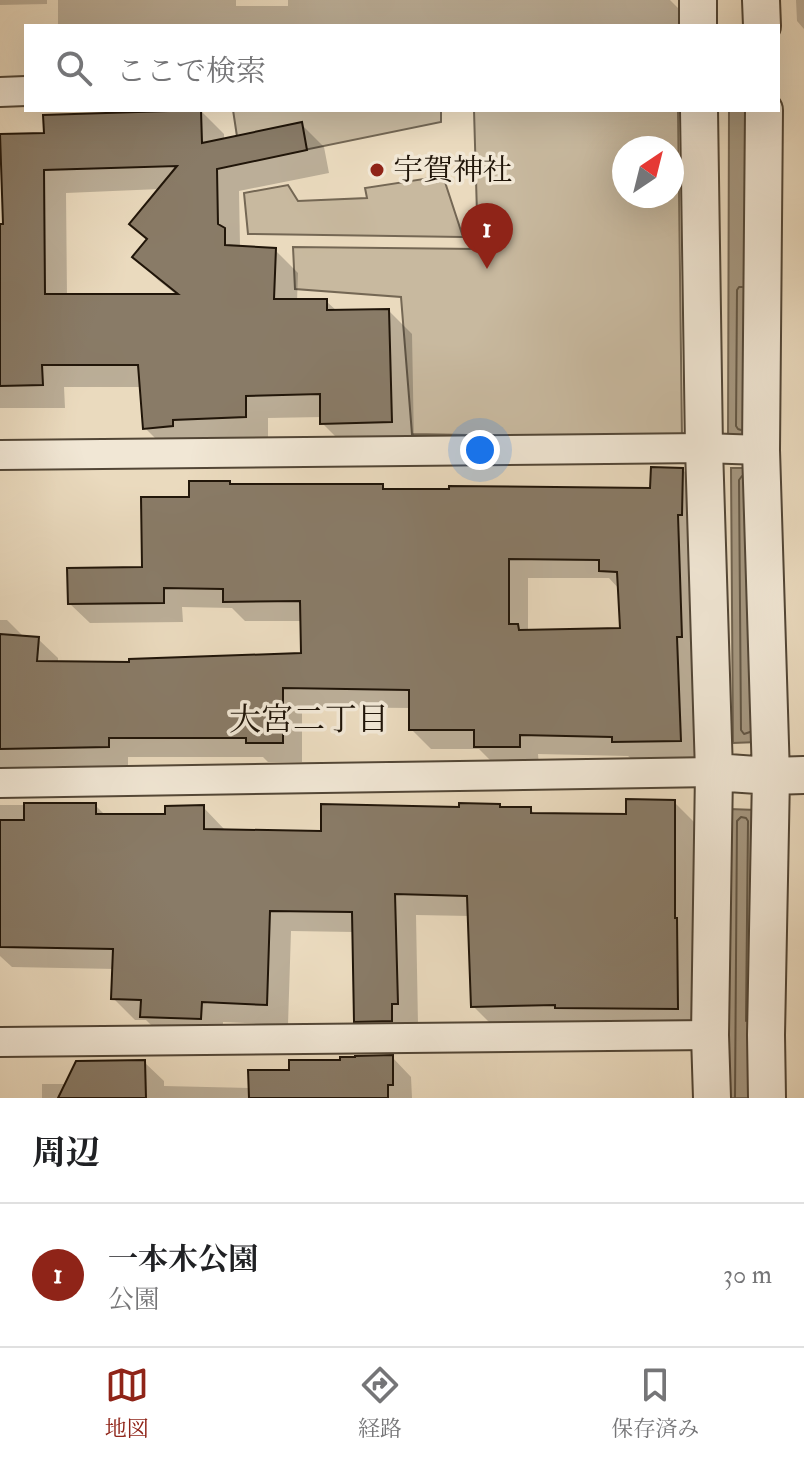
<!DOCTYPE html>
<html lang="ja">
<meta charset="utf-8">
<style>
:root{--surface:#fff;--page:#f2f2f2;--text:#202124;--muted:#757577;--line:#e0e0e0;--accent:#8f2418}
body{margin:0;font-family:"IM FELL Double Pica","Noto Serif JP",serif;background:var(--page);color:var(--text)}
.compass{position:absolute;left:612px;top:136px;width:72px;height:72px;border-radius:50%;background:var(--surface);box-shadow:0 8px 32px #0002;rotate:35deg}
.you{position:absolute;left:480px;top:450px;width:28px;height:28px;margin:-20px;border:6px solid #fff;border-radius:50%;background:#1a73e8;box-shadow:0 0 0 12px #1a73e833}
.badge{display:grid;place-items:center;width:52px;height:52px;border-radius:50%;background:var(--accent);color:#fff;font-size:26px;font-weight:700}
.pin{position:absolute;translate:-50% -66px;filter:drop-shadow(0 2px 4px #0008)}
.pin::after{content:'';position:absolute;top:42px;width:28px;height:24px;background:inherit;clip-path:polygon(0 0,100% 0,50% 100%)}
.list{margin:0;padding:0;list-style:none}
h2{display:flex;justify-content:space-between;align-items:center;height:104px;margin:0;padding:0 32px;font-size:34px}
h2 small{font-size:26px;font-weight:400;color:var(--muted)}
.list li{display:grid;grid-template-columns:52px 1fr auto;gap:24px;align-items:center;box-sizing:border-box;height:144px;padding:0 32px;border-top:2px solid var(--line)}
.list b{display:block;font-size:30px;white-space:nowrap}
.list p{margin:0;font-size:26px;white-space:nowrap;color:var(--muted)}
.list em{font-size:26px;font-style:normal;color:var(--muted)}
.icon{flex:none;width:44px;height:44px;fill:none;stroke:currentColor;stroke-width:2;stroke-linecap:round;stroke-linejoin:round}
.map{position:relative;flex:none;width:804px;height:1098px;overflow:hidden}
.search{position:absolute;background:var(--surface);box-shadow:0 8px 32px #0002;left:24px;right:24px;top:24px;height:88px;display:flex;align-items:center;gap:20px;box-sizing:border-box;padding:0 28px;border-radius:0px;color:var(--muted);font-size:30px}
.sheet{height:248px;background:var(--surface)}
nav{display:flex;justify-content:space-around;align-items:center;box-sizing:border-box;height:112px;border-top:2px solid var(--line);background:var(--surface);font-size:22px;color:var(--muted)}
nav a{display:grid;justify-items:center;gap:4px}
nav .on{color:var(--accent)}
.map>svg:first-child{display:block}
</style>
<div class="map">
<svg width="804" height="1098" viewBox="0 0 804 1098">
<rect width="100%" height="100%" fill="#eadabe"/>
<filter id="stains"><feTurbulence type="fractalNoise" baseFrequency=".0025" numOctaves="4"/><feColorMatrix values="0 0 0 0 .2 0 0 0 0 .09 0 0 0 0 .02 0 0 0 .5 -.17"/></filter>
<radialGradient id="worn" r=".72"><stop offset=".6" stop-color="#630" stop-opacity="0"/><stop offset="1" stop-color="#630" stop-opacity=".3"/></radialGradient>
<path fill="#c8b99f" stroke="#746754" stroke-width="2" fill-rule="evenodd" d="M 233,110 L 441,110 L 441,122 L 241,163 Z
M 474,110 L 678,110 L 682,439 L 412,434 L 401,297 L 295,289 L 293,247 L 478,249 ZM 624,148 L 672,148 L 672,196 L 624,196 Z
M 443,176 L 463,237 L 248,234 L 244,193 L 288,185 L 298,201 L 367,198 L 365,188 Z"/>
<path fill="#a59780" stroke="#706350" stroke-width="2" d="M 729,110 L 753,110 L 753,438 L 728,438 Z
M 731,468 L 756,468 L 758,742 L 733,743 Z
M 729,809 L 756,810 L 754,1098 L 727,1098 Z"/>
<path fill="#0003" fill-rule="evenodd" d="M 0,0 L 47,0 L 47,4 L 0,5 Z
M 58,0 L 236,0 L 236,6 L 288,6 L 288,0 L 670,0 L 683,13 L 683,26 L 58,26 Z
M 796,0 L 804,0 L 804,29 L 797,21 Z
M 201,111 L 224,134 L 224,140 L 301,124 L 324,147 L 329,173 L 239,191 L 240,246 L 243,248 L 275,250 L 298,273 L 297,301 L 326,301 L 338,312 L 389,311 L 412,334 L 414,444 L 345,446 L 322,423 L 322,417 L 268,418 L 268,439 L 168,451 L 145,428 L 142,387 L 64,387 L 65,408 L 0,408 L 0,226 L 5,226 L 46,135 ZM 160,189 L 132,224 L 148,241 L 135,257 L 158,280 L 178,296 L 67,296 L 66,193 Z
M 683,470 L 702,490 L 700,760 L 634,761 L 628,756 L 538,754 L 539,766 L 496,766 L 479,749 L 431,749 L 411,729 L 411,708 L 302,707 L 302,762 L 268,762 L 263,757 L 128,757 L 128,766 L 53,766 L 0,769 L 0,606 L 0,620 L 7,620 L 25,638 L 38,639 L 58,658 L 58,663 L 131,664 L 303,655 L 303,621 L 245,621 L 232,608 L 182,607 L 183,622 L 90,623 L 70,604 L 144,569 L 191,499 L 231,486 L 382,486 L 387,491 L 652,490 ZM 528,578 L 609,578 L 620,590 L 622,629 L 528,632 Z
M 674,802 L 695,823 L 699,1029 L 494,1027 L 473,1006 L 470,916 L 416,915 L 418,1024 L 378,1042 L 356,1021 L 354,932 L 291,931 L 288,1025 L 223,1022 L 222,1040 L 164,1038 L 146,1020 L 135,1020 L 113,998 L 115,969 L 12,967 L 0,956 L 0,805 L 95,805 L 106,816 L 167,816 L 203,807 L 224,829 L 224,831 L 323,833 L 502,809 L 530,809 L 536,815 L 628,816 Z
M 392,1057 L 411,1077 L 412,1098 L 42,1098 L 42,1084 L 67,1084 L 144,1062 L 164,1081 L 164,1086 L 250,1088 L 291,1072 L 342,1062 Z"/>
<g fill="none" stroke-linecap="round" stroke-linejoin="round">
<path stroke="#625644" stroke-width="2" d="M 741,430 L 738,429 L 736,426 L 737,290 L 739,287 L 742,287
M 742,476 L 739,480 L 741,730 L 744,734 L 750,732
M 735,1098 L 737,821 L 741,817 L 746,818 L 748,821 L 746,1021"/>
</g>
<path fill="#897b67" stroke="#201509" stroke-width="2" fill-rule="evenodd" d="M 201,110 L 202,143 L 302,122 L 307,150 L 217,169 L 218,224 L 225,228 L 225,245 L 276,248 L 274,299 L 327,299 L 327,310 L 389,309 L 392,422 L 320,424 L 320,394 L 246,396 L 246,417 L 173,420 L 173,426 L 143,429 L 138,365 L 42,365 L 43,385 L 0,386 L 0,224 L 3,224 L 0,134 L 44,133 L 43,115 ZM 177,166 L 129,224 L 147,239 L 132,257 L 178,294 L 45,294 L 44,170 Z
M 651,467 L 683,468 L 682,515 L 678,515 L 682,637 L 677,637 L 681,741 L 612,742 L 612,737 L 520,735 L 520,747 L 474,747 L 474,730 L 409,730 L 409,690 L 283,688 L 283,743 L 246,743 L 246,738 L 109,738 L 109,747 L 0,749 L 0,634 L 39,637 L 37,661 L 129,662 L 129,659 L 301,653 L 300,601 L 223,602 L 223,589 L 164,588 L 164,603 L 68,604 L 67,568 L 142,567 L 141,497 L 189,497 L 189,481 L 230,481 L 230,484 L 383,484 L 383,489 L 449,489 L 449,486 L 650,488 ZM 509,559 L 599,560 L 599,571 L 617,572 L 620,628 L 519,630 L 518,624 L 509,624 Z
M 626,799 L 675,800 L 675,918 L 677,918 L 678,1009 L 555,1008 L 555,1005 L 471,1007 L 467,896 L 395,894 L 398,1004 L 392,1004 L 392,1021 L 354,1022 L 352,912 L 270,911 L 267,1005 L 202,1002 L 201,1019 L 140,1017 L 141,1000 L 111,999 L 113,949 L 0,947 L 0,820 L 24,820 L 24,803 L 96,803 L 96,814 L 165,814 L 165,806 L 204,805 L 204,829 L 321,831 L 321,804 L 459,807 L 459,803 L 500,804 L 500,807 L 531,807 L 531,813 L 626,814 Z
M 393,1055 L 393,1085 L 388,1085 L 388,1098 L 249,1098 L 248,1070 L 289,1070 L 289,1060 L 340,1060 L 340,1057 L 355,1057 L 355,1056 Z
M 145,1060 L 146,1098 L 58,1098 L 76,1061 Z"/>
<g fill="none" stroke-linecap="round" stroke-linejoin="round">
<defs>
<path id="minor" d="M 0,92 L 26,91
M 0,455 L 704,448 L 761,450
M 0,783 L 714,772
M 0,1042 L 710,1035"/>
<path id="tertiary" d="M 698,0 L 698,26
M 761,0 L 762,26
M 699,110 L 704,448 L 714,772 L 710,1035 L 712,1098
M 764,110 L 761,450 L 771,776 L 766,1035 L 767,1098
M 714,772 L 771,776 L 804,775"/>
</defs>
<use href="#minor" stroke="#524636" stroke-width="32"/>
<use href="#tertiary" stroke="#524636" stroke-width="40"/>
<use href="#minor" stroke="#f1e7d5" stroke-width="28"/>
<use href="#tertiary" stroke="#f1e7d5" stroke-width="36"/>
</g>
<circle fill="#8f2418" stroke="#f1e7d5" stroke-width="3" cx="377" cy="170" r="8"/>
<g text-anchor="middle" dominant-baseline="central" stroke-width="7" stroke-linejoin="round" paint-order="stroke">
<g font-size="30" fill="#201509" stroke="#f1e7d5" text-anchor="start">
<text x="393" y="170">宇賀神社</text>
</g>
<g font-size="32" fill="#201509" stroke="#f1e7d5">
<text x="309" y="720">大宮二丁目</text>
</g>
</g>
<rect width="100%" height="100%" filter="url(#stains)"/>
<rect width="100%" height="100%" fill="url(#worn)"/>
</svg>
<svg class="compass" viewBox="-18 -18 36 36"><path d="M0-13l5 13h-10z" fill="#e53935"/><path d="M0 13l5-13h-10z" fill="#757577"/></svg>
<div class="you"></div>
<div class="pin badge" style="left:487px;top:269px">1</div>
<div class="search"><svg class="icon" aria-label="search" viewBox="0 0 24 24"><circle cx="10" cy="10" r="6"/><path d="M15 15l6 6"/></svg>ここで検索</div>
</div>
<section class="sheet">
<h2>周辺<small></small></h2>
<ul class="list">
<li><span class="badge">1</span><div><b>一本木公園</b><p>公園</p></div><em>30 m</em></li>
</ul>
</section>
<nav>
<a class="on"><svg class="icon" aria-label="map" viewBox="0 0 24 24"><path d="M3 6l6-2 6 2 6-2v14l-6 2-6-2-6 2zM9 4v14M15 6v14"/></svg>地図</a>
<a><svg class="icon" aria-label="directions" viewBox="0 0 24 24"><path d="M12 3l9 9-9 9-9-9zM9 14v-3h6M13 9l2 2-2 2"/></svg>経路</a>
<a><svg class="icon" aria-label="saved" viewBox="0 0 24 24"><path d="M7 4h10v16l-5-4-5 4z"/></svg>保存済み</a>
</nav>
